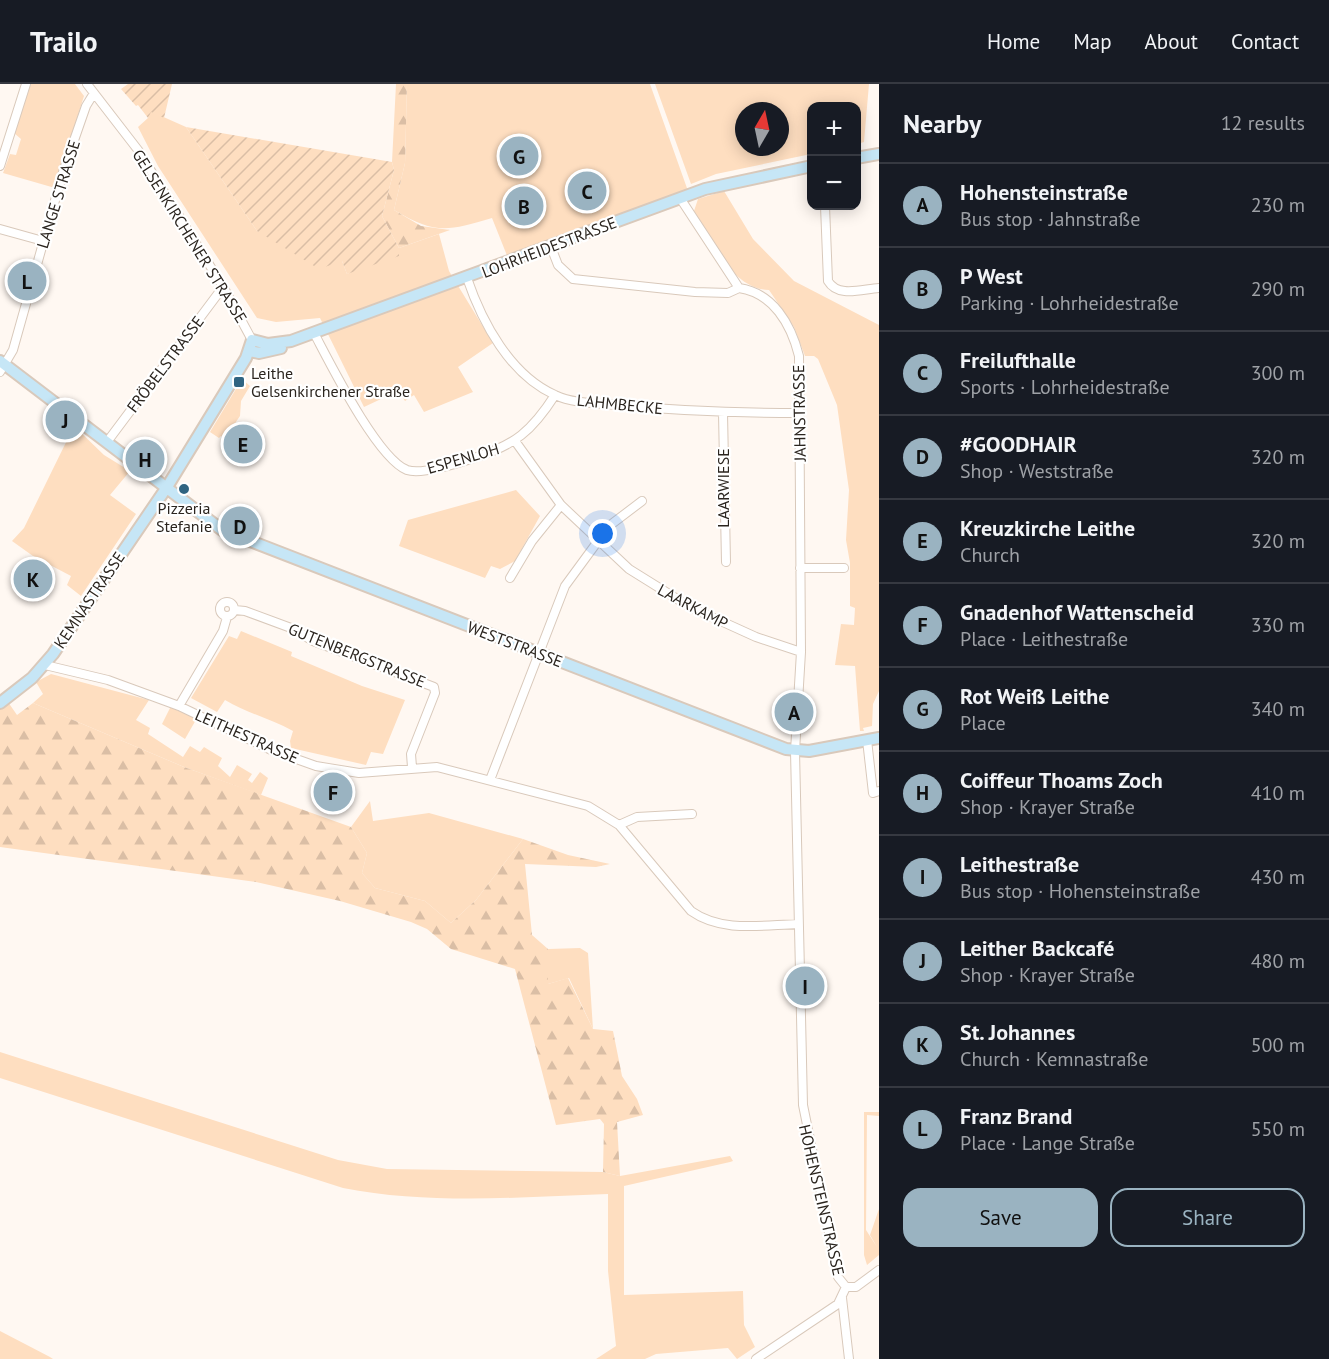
<!DOCTYPE html>
<meta charset="utf-8">
<style>
:root{--surface:#171b24;--page:#20242c;--text:#f1f3f6;--muted:#9ea1a6;--line:#363941;--accent:#9ab3c1}
body{margin:0;font-family:"PT Sans",sans-serif;background:var(--page);color:var(--text)}
.controls{position:absolute;right:18px;top:18px;display:grid;overflow:hidden;border-radius:12px;box-shadow:0 3px 15px #0003}
.controls button{width:54px;height:54px;display:grid;place-items:center;padding:0;border:0;border-bottom:2px solid var(--line);background:var(--surface);color:var(--text);font:30px sans-serif}
.compass{position:absolute;left:735px;top:18px;width:54px;height:54px;border-radius:50%;background:var(--surface);box-shadow:0 3px 15px #0003;rotate:9deg}
.you{position:absolute;left:603px;top:450px;width:21px;height:21px;margin:-15px;border:4px solid #fff;border-radius:50%;background:#1a73e8;box-shadow:0 0 0 9px #1a73e833}
.badge{display:grid;place-items:center;width:39px;height:39px;border-radius:50%;background:var(--accent);color:#111;font-size:20px;font-weight:700}
.pin{position:absolute;translate:-50% -50%;border:3px solid #fff;box-shadow:0 2px 6px #0006}
.list{margin:0;padding:0;list-style:none}
h2{display:flex;justify-content:space-between;align-items:center;height:78px;margin:0;padding:0 24px;font-size:26px}
h2 small{font-size:20px;font-weight:400;color:var(--muted)}
.list li{display:grid;grid-template-columns:39px 1fr auto;gap:18px;align-items:center;box-sizing:border-box;height:84px;padding:0 24px;border-top:2px solid var(--line)}
.list b{display:block;font-size:22px;white-space:nowrap}
.list p{margin:0;font-size:20px;white-space:nowrap;color:var(--muted)}
.list em{font-size:20px;font-style:normal;color:var(--muted)}
.actions{display:flex;gap:12px;padding:18px 24px}
.actions a{flex:1;padding:14px 0;border:2px solid var(--accent);border-radius:18px;text-align:center;font-size:21px;color:var(--accent)}
.actions .main{background:var(--accent);color:#111}
.map{position:relative;flex:none;width:879px;height:1275px;overflow:hidden}
header{display:flex;align-items:center;gap:36px;box-sizing:border-box;height:84px;padding:0 30px;background:var(--surface);border-bottom:2px solid var(--line)}
header strong{font-size:28px}
nav{display:flex;gap:33px;margin-inline-start:auto;font-size:21px}
main{display:flex}
aside{flex:1;background:var(--surface)}
.map>svg:first-child{display:block}
</style>
<header>
<strong>Trailo</strong>
<nav><a>Home</a><a>Map</a><a>About</a><a>Contact</a></nav>
</header>
<main>
<div class="map">
<svg width="879" height="1275" viewBox="0 0 879 1275">
<defs>
<pattern id="forest-firs" width="22" height="20" patternUnits="userSpaceOnUse" patternTransform="scale(1.5)"><rect width="22" height="20" fill="#fedec0"/><path d="M5 1l3.5 6h-7zM16 11l3.5 6h-7z" fill="#dabea5"/></pattern>
<pattern id="garden-furrows" width="10" height="10" patternUnits="userSpaceOnUse" patternTransform="scale(1.5)"><rect width="10" height="10" fill="#fedec0"/><path d="M-1 1l2-2M0 10L10 0M9 11l2-2" fill="none" stroke="#dabea5"/></pattern>
</defs>
<rect width="100%" height="100%" fill="#fff8f2"/>
<path fill="#fedec0" fill-rule="evenodd" d="M 31,0 L 75,0 L 84,12 L 55,104 L 3,89 L 10,70 L 16,71 L 21,55 L 14,49 Z
M 407,0 L 650,0 L 688,107 L 508,174 L 492,134 C 447,147 436,151 394,126 L 405,79 Z
M 655,0 L 869,0 L 864,58 L 857,60 L 856,22 L 812,22 L 811,70 L 716,90 L 691,100 ZM 744,27 L 780,27 L 780,63 L 744,63 Z
M 150,27 L 186,43 L 257,147 L 342,177 L 347,190 L 399,164 L 439,150 L 449,187 L 493,259 L 458,283 L 473,308 L 424,328 L 414,311 L 405,317 L 398,307 L 364,323 L 320,234 L 276,238 L 257,234 L 158,82 L 138,43 L 148,34 Z
M 724,107 L 753,155 L 794,197 L 879,241 L 879,607 L 873,620 L 872,642 L 863,644 L 864,647 L 860,647 L 855,582 L 835,581 L 841,540 L 854,541 L 855,524 L 850,522 L 850,479 L 846,456 L 849,406 L 837,321 L 818,275 L 814,272 L 805,272 L 794,243 L 769,206 C 732,205 711,157 693,130 L 698,115 Z
M 242,295 L 250,302 L 241,317 L 240,332 L 225,354 L 221,352 L 219,354 L 210,348 Z
M 74,342 L 104,371 L 130,387 L 110,411 L 136,430 L 81,512 L 67,501 L 71,492 L 33,472 L 12,457 L 24,444 Z
M 516,406 L 540,432 L 515,477 L 500,485 L 491,482 L 485,494 L 399,462 L 408,436 Z
M 241,547 L 292,568 L 291,572 L 362,602 L 405,616 L 383,670 L 371,668 L 366,681 L 291,664 L 290,657 L 293,647 C 271,635 247,629 225,616 L 217,628 L 191,614 L 229,552 L 237,555 Z
M 51,590 L 149,616 L 136,636 L 150,644 L 148,650 L 183,673 L 190,662 L 200,668 L 204,663 L 222,674 L 218,682 L 230,693 L 237,681 L 252,690 L 248,696 L 252,699 L 260,688 L 268,694 L 261,711 L 184,683 L 33,619 L 43,610 L 36,598 Z
M 171,622 L 197,634 L 185,655 L 162,640 Z
M 370,717 L 373,737 L 429,729 L 523,755 L 476,816 L 451,839 L 425,817 L 375,804 L 362,789 L 367,769 L 351,743 Z
M 580,864 L 588,869 L 593,945 L 569,894 L 548,900 L 548,865 Z
M 0,968 L 338,1076 L 387,1085 L 603,1088 L 620,1092 L 730,1072 L 733,1077 L 730,1078 L 624,1102 L 624,1211 L 743,1207 L 744,1241 L 755,1263 L 737,1275 L 728,1264 L 656,1270 L 645,1275 L 596,1275 L 616,1262 L 608,1187 L 608,1110 C 521,1113 429,1121 343,1104 L 0,994 Z
M 864,1028 L 879,1028 L 879,1032 L 867,1031 L 866,1146 L 877,1163 L 870,1151 L 879,1125 L 879,1171 L 867,1181 L 864,1171 Z
M 0,1247 L 50,1273 L 53,1275 L 0,1275 Z"/>
<path fill="url(#forest-firs)" d="M 396,0 L 407,0 L 405,79 L 394,126 L 421,142 L 450,146 L 399,164 L 382,132 L 394,86 L 392,78 Z
M 8,618 L 17,631 L 33,619 L 184,683 L 351,743 L 367,769 L 362,789 L 375,804 L 425,817 L 451,839 L 476,816 L 523,755 L 568,771 L 610,780 L 596,783 L 525,780 L 532,851 L 548,865 L 548,900 L 568,894 L 593,945 L 613,947 L 622,992 L 637,1015 L 643,1031 L 617,1038 L 620,1092 L 603,1088 L 604,1040 L 600,1035 L 556,1041 L 515,885 L 451,865 L 427,845 L 411,838 L 340,817 L 256,798 L 0,763 L 0,623 Z"/>
<path fill="url(#garden-furrows)" d="M 128,0 L 172,0 L 164,34 L 151,28 L 148,34 L 138,21 L 136,22 L 121,5 Z
M 186,43 L 392,78 L 394,86 L 382,132 L 399,164 L 399,172 L 347,190 L 342,177 L 319,185 L 257,147 Z"/>
<g fill="none" stroke-linecap="round" stroke-linejoin="round">
<defs>
<path id="street" d="M 87,0 L 138,66 L 225,206 L 252,256
M 0,82 L 26,0
M 680,114 L 739,204 C 773,209 791,240 799,272 L 801,568 L 795,667 L 803,1021 L 838,1193 L 846,1203
M 825,122 L 828,197 C 838,214 862,205 879,204
M 0,145 L 43,157
M 551,163 L 558,181 L 573,195 L 695,208 L 728,209 L 739,204
M 467,194 C 482,238 510,291 555,311 C 574,320 598,319 618,321 C 679,327 739,329 800,329
M 314,249 C 330,279 377,374 407,386 C 421,391 459,379 474,374 C 515,361 532,347 555,311
M 0,288 L 13,266 L 63,88 L 86,22 L 94,9
M 723,329 L 726,478
M 515,357 L 561,421 L 629,485 L 690,523 L 756,553 L 801,568
M 107,358 L 223,203
M 800,484 L 844,484
M 510,494 L 532,457 L 561,421
M220 525a7 7 0 1 1 14 0a7 7 0 1 1-14 0Z
M 235,526 L 245,527 L 291,544 L 313,557 L 434,603 L 435,609 L 411,670 L 412,683
M 45,581 L 108,596 L 179,622 L 271,666 L 316,682 L 359,689 L 437,683 L 588,722 L 619,741 L 691,827 C 722,849 762,841 798,840
M 179,622 L 223,547 L 227,533
M 867,656 L 873,709 L 879,707
M 490,696 L 565,502 L 609,442 L 642,417
M 619,741 L 637,733 L 692,730
M 846,1203 L 856,1203 L 879,1186
M 842,1214 L 849,1275
M 756,1275 L 838,1220 L 846,1203"/>
<path id="secondary" d="M 856,74 L 879,70
M 250,267 L 259,269 L 281,264
M 0,277 L 222,446 L 786,665 L 809,667 L 879,654
M 0,619 L 32,594 L 53,570 L 167,403 L 246,274 L 252,256 L 268,260 L 291,257 L 705,105 L 812,82"/>
</defs>
<use href="#street" stroke="#d9c9bb" stroke-width="10"/>
<use href="#secondary" stroke="#d9c9bb" stroke-width="14"/>
<use href="#street" stroke="#fff" stroke-width="8"/>
<use href="#secondary" stroke="#c6e6f6" stroke-width="10"/>
</g>
<g fill="#306481" stroke="#fff" stroke-width="2">
<rect x="233" y="292" width="12" height="12" rx="3"/>
<circle cx="184" cy="405" r="6"/>
</g>
<g text-anchor="middle" dominant-baseline="central" stroke-width="4.5" stroke-linejoin="round" paint-order="stroke">
<g font-size="16" fill="#2b251f" stroke="#fff">
<text transform="translate(58 110) rotate(-73)">LANGE STRASSE</text>
<text transform="translate(190 152) rotate(58)">GELSENKIRCHENER STRASSE</text>
<text transform="translate(549 163) rotate(-21)">LOHRHEIDESTRASSE</text>
<text transform="translate(165 280) rotate(-53)">FRÖBELSTRASSE</text>
<text transform="translate(620 320) rotate(6)">LAHMBECKE</text>
<text transform="translate(799 329) rotate(-91)">JAHNSTRASSE</text>
<text transform="translate(463 374) rotate(-16)">ESPENLOH</text>
<text transform="translate(723 404) rotate(-90)">LAARWIESE</text>
<text transform="translate(89 516) rotate(-56)">KEMNASTRASSE</text>
<text transform="translate(693 522) rotate(28)">LAARKAMP</text>
<text transform="translate(515 560) rotate(21)">WESTSTRASSE</text>
<text transform="translate(357 571) rotate(22)">GUTENBERGSTRASSE</text>
<text transform="translate(247 652) rotate(24)">LEITHESTRASSE</text>
<text transform="translate(822 1116) rotate(77)">HOHENSTEINSTRASSE</text>
</g>
<g font-size="16" fill="#2b251f" stroke="#fff" text-anchor="start">
<text x="251" y="289">Leithe<tspan x="251" dy="18">Gelsenkirchener Straße</tspan></text>
<text x="184" y="424" text-anchor="middle">Pizzeria<tspan x="184" dy="18">Stefanie</tspan></text>
</g>
</g>
</svg>
<div class="controls">
<button>+</button>
<button>−</button>
</div>
<svg class="compass" viewBox="-18 -18 36 36"><path d="M0-13l5 13h-10z" fill="#e53935"/><path d="M0 13l5-13h-10z" fill="#9ea1a6"/></svg>
<div class="you"></div>
<div class="pin badge" style="left:794px;top:628px">A</div>
<div class="pin badge" style="left:524px;top:122px">B</div>
<div class="pin badge" style="left:587px;top:107px">C</div>
<div class="pin badge" style="left:240px;top:442px">D</div>
<div class="pin badge" style="left:243px;top:360px">E</div>
<div class="pin badge" style="left:333px;top:708px">F</div>
<div class="pin badge" style="left:519px;top:72px">G</div>
<div class="pin badge" style="left:145px;top:375px">H</div>
<div class="pin badge" style="left:805px;top:902px">I</div>
<div class="pin badge" style="left:65px;top:336px">J</div>
<div class="pin badge" style="left:33px;top:495px">K</div>
<div class="pin badge" style="left:27px;top:197px">L</div>
</div>
<aside>
<h2>Nearby<small>12 results</small></h2>
<ul class="list">
<li><span class="badge">A</span><div><b>Hohensteinstraße</b><p>Bus stop · Jahnstraße</p></div><em>230 m</em></li>
<li><span class="badge">B</span><div><b>P West</b><p>Parking · Lohrheidestraße</p></div><em>290 m</em></li>
<li><span class="badge">C</span><div><b>Freilufthalle</b><p>Sports · Lohrheidestraße</p></div><em>300 m</em></li>
<li><span class="badge">D</span><div><b>#GOODHAIR</b><p>Shop · Weststraße</p></div><em>320 m</em></li>
<li><span class="badge">E</span><div><b>Kreuzkirche Leithe</b><p>Church</p></div><em>320 m</em></li>
<li><span class="badge">F</span><div><b>Gnadenhof Wattenscheid</b><p>Place · Leithestraße</p></div><em>330 m</em></li>
<li><span class="badge">G</span><div><b>Rot Weiß Leithe</b><p>Place</p></div><em>340 m</em></li>
<li><span class="badge">H</span><div><b>Coiffeur Thoams Zoch</b><p>Shop · Krayer Straße</p></div><em>410 m</em></li>
<li><span class="badge">I</span><div><b>Leithestraße</b><p>Bus stop · Hohensteinstraße</p></div><em>430 m</em></li>
<li><span class="badge">J</span><div><b>Leither Backcafé</b><p>Shop · Krayer Straße</p></div><em>480 m</em></li>
<li><span class="badge">K</span><div><b>St. Johannes</b><p>Church · Kemnastraße</p></div><em>500 m</em></li>
<li><span class="badge">L</span><div><b>Franz Brand</b><p>Place · Lange Straße</p></div><em>550 m</em></li>
</ul>
<div class="actions"><a class="main">Save</a><a>Share</a></div>
</aside>
</main>
